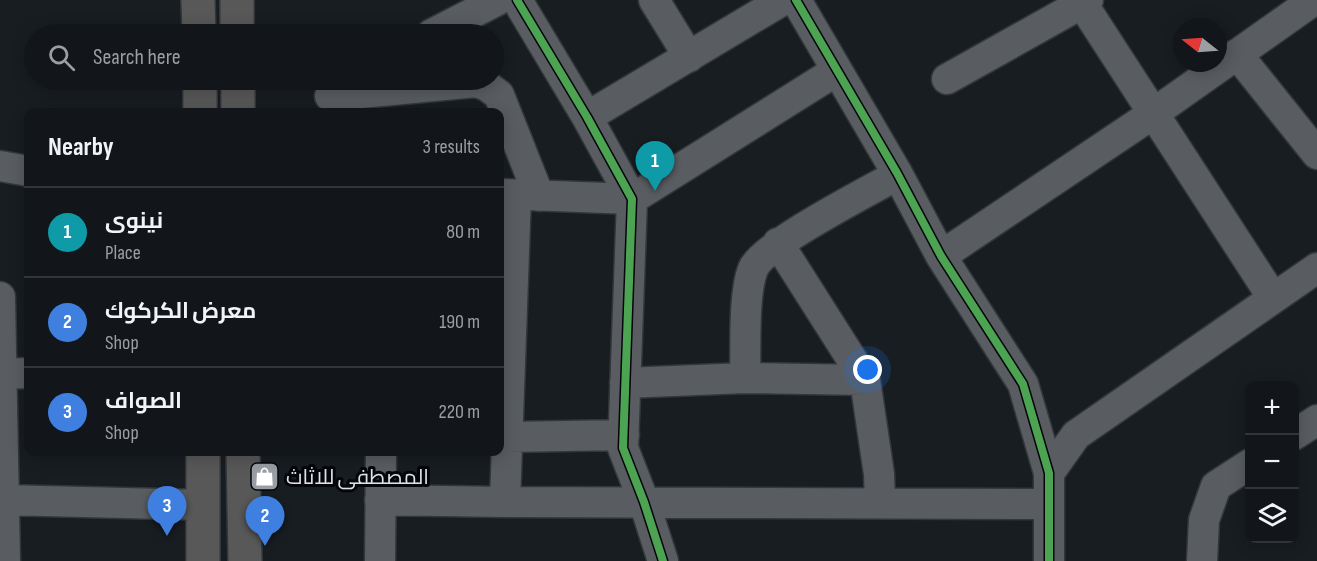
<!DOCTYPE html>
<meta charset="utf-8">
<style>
:root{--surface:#12161a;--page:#1b1f23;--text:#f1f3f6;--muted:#9c9fa2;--line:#313539;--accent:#989ea4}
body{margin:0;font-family:"Sofia Sans Condensed",Cairo,sans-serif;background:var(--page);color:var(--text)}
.controls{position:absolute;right:18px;bottom:18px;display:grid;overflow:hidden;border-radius:12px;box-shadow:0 3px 15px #0003}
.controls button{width:54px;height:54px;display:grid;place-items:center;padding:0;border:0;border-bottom:2px solid var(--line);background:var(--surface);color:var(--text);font:30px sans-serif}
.compass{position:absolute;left:1173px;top:18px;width:54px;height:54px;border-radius:50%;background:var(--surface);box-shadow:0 3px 15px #0003;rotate:287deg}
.you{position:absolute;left:868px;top:370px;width:21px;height:21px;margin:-15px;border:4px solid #fff;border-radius:50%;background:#1a73e8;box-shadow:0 0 0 9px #1a73e833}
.badge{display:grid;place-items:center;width:39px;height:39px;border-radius:50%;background:var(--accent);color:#fff;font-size:20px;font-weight:700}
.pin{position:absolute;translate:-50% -50px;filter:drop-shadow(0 2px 3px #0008)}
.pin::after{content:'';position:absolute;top:32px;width:21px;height:18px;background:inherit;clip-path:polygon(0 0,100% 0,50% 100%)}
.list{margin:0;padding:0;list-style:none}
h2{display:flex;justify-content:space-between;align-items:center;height:78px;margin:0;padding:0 24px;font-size:26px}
h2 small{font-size:20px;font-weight:400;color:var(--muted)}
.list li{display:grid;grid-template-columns:39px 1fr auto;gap:18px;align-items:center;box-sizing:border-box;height:90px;padding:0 24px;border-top:2px solid var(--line)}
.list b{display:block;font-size:22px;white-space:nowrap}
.list p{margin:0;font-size:20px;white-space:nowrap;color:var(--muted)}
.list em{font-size:20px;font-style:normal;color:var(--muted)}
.icon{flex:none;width:33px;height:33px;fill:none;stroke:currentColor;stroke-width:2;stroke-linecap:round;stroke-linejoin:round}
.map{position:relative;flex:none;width:1317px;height:561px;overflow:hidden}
.search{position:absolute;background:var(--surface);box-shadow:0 3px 15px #0003;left:24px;top:24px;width:480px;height:66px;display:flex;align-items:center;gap:15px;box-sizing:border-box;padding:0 21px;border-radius:33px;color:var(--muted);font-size:22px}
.panel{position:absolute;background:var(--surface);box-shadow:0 3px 15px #0003;left:24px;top:108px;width:480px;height:348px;border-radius:12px}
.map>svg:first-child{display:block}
</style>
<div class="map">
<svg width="1317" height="561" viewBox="0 0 1317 561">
<rect width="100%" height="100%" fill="#181d22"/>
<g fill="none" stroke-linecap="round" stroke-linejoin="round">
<defs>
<path id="minor" d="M 517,0 L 587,117 L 632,199 L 623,448 L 644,502 L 663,561
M 654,0 L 689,57
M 796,0 L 897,173 L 941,256 L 1023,384 L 1049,473 L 1049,561
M 1080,0 L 1273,298
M 432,34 L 498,0
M 1237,54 L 1317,154
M 947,79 L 1088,0
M 330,96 L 476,82 L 487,86 L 499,95 L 539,196
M 587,117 L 783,0
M 0,166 L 28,171
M 500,194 L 632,199 L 836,71
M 778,243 L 865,380 L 879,474 L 880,502
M 941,256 L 1154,113 L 1314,0
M 0,297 L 5,561
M 1,374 L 28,373
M 745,378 C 746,349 743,294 753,269 C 762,246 863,194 890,179 L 897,173
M 625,383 L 745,378 L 865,380
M 1294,435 L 1317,420
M 507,437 L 624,435
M 1049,473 L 1076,435 L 1317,268
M 4,500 L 203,505
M 380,500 L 505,502 L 516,195
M 505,502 L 1049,504
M 380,561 L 381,452
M 1202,561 L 1204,520 L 1216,486 L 1250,464"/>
<path id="major" d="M 198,0 L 199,34
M 237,0 L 237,34
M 200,80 L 200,112
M 238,80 L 238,112
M 203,452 L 203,561
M 243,452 L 245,561"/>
</defs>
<use href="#minor" stroke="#33373b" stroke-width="33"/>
<use href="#major" stroke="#33373b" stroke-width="36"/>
<use href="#minor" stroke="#595d62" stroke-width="30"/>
<use href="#major" stroke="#595858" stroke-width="33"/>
<defs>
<path id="cycleway" d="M 517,0 L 587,117 L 632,199 L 623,448 L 644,502 L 663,561
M 796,0 L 897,173 L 941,256 L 1023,384 L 1049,473 L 1049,561"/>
</defs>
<use href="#cycleway" stroke="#04060a" stroke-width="11"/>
<use href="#cycleway" stroke="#4ca352" stroke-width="8"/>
</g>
<defs>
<symbol id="shop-square" viewBox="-11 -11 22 22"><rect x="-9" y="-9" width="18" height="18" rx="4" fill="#989ea4" stroke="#04060a"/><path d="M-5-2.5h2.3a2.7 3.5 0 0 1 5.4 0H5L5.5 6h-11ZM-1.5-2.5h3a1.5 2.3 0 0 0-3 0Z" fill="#fff"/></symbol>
</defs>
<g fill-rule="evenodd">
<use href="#shop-square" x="248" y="460" width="33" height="33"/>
</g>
<g text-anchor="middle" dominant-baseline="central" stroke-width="6" stroke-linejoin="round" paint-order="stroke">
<g font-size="21" fill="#dde3ea" stroke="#04060a" text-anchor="start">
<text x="286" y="477">المصطفى للاثاث</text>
</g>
</g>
</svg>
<div class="controls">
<button>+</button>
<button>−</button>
<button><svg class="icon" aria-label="layers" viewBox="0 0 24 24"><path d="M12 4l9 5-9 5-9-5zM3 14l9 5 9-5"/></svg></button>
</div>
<svg class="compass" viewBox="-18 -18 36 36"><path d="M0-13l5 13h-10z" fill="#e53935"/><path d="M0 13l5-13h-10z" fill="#9c9fa2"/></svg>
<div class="you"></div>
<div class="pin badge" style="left:655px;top:191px;background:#0f9aa8">1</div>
<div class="pin badge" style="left:265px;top:546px;background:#3f7fe0">2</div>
<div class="pin badge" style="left:167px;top:536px;background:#3f7fe0">3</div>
<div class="search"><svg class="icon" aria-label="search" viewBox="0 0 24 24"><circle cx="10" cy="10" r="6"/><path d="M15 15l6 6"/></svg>Search here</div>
<section class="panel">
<h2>Nearby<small>3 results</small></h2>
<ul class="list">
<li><span class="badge" style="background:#0f9aa8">1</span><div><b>نينوى</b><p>Place</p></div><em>80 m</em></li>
<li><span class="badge" style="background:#3f7fe0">2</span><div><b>معرض الكركوك</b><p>Shop</p></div><em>190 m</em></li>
<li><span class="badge" style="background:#3f7fe0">3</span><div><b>الصواف</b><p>Shop</p></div><em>220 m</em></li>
</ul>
</section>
</div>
